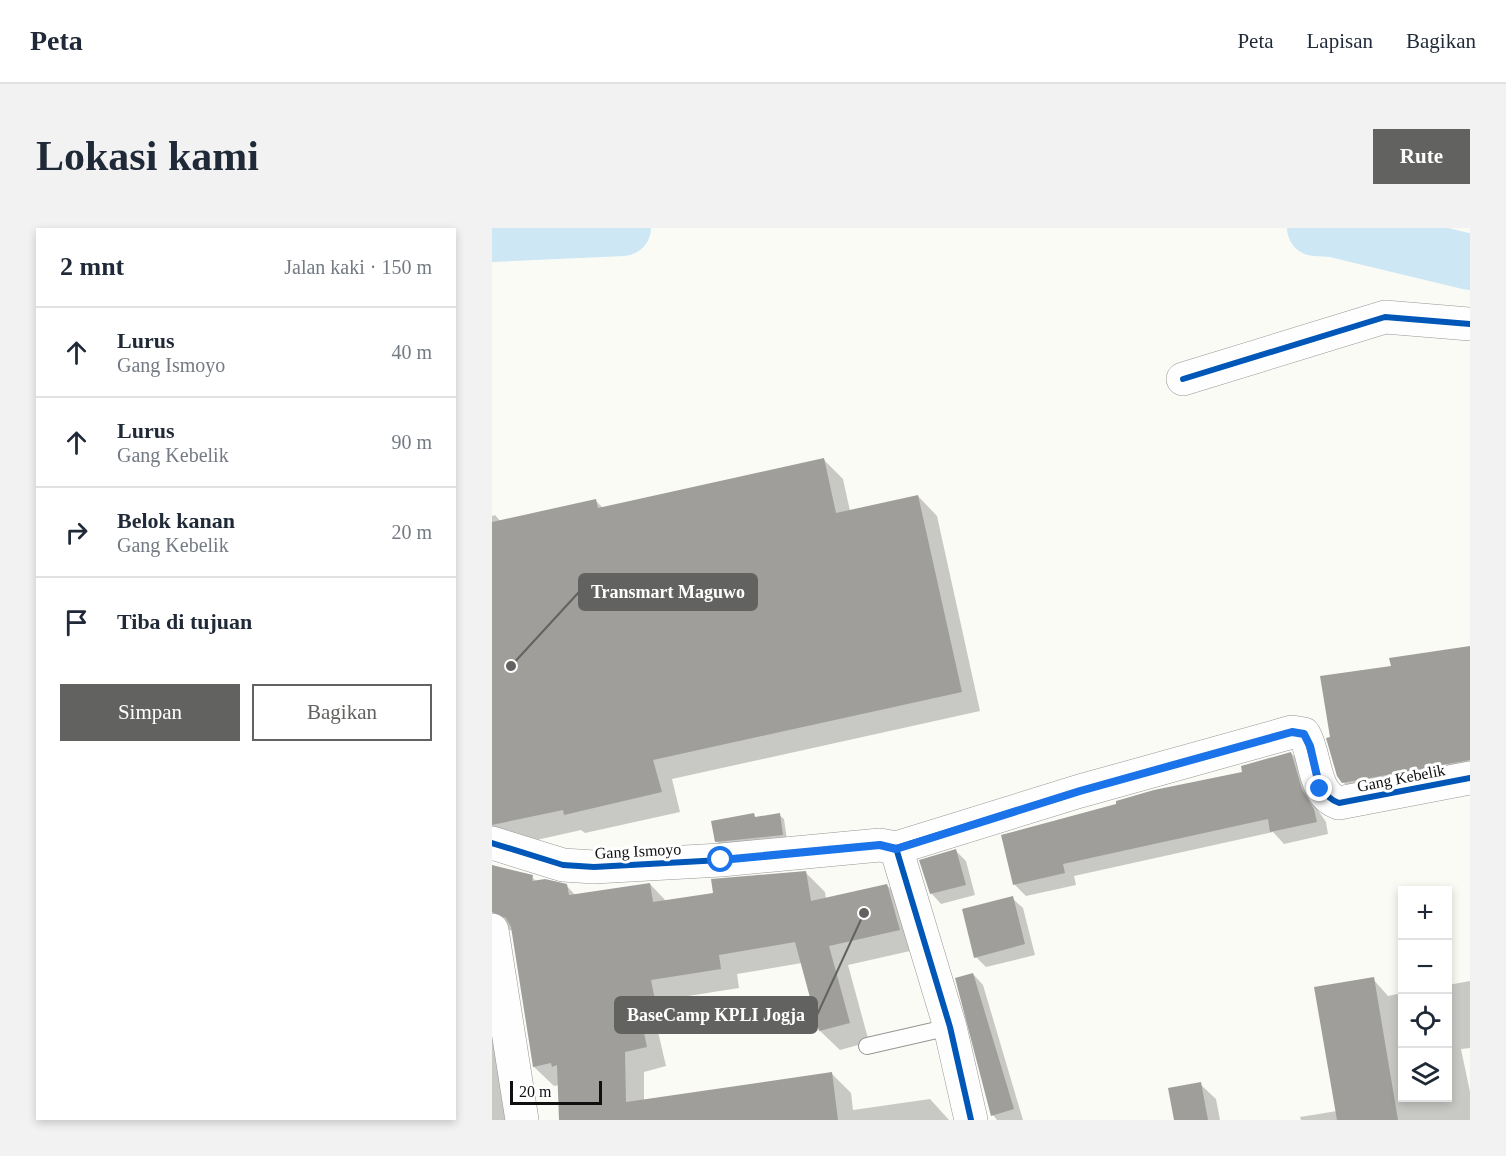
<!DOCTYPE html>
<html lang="id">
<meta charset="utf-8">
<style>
:root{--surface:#fff;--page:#f2f2f3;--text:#1f2937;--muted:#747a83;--line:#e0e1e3;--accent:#626260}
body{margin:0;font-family:"Times New Roman",serif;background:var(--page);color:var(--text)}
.controls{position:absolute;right:18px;bottom:18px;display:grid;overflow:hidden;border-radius:0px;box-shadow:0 3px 9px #0003}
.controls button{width:54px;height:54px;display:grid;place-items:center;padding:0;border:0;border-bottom:2px solid var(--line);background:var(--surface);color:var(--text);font:30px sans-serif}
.scale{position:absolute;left:18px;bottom:15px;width:92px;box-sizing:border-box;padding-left:6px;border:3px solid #101010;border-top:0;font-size:16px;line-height:21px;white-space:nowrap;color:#101010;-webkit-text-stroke:4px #fff;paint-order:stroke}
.stop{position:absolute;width:18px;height:18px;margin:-14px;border:4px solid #1a73e8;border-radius:50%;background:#fff}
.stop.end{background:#1a73e8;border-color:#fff;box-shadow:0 2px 6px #0008}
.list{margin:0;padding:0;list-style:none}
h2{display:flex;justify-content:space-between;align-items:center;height:78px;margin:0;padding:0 24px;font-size:26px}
h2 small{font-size:20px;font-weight:400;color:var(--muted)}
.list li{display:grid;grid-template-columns:39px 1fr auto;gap:18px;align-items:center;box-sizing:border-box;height:90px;padding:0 24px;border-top:2px solid var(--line)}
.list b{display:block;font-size:22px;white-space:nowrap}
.list p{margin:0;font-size:20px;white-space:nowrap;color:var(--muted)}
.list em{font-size:20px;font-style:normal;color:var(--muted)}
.actions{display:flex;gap:12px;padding:18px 24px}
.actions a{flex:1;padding:14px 0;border:2px solid var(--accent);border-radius:0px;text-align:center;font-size:21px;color:var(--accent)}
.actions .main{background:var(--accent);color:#fff}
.icon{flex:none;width:33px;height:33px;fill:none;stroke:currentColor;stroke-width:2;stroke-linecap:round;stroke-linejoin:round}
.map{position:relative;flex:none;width:978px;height:892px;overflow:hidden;border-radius:0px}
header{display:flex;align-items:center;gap:36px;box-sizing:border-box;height:84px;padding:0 30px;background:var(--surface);border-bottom:2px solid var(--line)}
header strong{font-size:28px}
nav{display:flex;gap:33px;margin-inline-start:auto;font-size:21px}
.intro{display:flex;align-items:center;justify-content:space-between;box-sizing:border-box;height:144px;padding:0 36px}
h1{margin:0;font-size:42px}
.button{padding:15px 27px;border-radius:0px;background:var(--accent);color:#fff;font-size:21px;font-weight:700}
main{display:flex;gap:36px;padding:0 36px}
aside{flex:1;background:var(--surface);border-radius:0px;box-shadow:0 3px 9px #0003}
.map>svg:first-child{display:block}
</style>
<header>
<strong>Peta</strong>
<nav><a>Peta</a><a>Lapisan</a><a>Bagikan</a></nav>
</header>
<div class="intro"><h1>Lokasi kami</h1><a class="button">Rute</a></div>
<main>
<aside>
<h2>2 mnt<small>Jalan kaki · 150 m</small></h2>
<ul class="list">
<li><svg class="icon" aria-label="ahead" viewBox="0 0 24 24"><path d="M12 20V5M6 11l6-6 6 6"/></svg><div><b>Lurus</b><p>Gang Ismoyo</p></div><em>40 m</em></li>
<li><svg class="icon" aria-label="ahead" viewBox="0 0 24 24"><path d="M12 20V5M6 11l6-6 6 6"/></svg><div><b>Lurus</b><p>Gang Kebelik</p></div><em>90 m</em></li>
<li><svg class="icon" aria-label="right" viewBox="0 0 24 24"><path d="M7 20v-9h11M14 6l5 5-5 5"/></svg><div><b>Belok kanan</b><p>Gang Kebelik</p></div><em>20 m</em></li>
<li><svg class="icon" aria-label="arrive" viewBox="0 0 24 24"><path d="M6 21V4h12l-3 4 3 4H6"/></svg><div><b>Tiba di tujuan</b></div></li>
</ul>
<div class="actions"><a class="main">Simpan</a><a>Bagikan</a></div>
</aside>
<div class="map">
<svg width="978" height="892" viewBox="0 0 978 892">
<rect width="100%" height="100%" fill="#fbfbf6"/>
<path fill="#0003" d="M 332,232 L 351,251 L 358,283 L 426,268 L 445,288 L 488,483 L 180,551 L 188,584 L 93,605 L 89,602 L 0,622 L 0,288 L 3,287 L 9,294 L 103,272 L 112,281 Z
M 978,419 L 978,549 L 867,570 L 851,554 Z
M 799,525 L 811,537 L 821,575 L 834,594 L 836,606 L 792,616 L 781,604 L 582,648 L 584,657 L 534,668 L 522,656 Z
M 261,587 L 265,591 L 287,587 L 292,591 L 295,612 L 229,618 L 224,613 Z
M 464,623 L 474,633 L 483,667 L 449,676 L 439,665 Z
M 0,638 L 40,649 L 45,654 L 74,657 L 84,668 L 158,656 L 175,674 L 223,667 L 313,644 L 333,664 L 334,671 L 395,657 L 414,677 L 427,721 L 356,737 L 377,814 L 348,822 L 328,803 L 310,735 L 245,746 L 247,760 L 177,771 L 182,791 L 164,795 L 174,838 L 152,844 L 152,872 L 340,846 L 359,865 L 361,882 L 438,871 L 457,892 L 68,892 L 67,857 L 62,858 L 42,839 L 21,703 L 18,702 L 7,707 L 27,892 L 0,892 Z
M 520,670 L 531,680 L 543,727 L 494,739 L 484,729 Z
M 481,746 L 491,757 L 531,892 L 505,892 L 501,887 Z
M 881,751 L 896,768 L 910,765 L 910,870 L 956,870 L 956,757 L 978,753 L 978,820 L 969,821 L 978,864 L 978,892 L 809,892 L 808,889 L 845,883 Z
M 708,856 L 724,871 L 728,892 L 683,892 Z"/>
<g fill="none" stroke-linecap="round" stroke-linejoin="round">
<path stroke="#cde7f5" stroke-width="56" d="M 823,0 L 841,1 L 978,34
M 0,6 L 131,0"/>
</g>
<path fill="#9f9e9b" d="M 332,230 L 344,285 L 426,267 L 470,464 L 161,532 L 170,564 L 72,587 L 71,582 L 0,597 L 0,294 L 104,271 L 106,280 Z
M 978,418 L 978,532 L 850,555 L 845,548 L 834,510 L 838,509 L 828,448 L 899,438 L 897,430 Z
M 799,524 L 810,561 L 822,581 L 825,594 L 778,604 L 776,591 L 571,636 L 573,645 L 521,657 L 509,607 L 624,576 L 624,573 L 662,562 L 750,544 L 749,538 Z
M 262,585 L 263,589 L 288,585 L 291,607 L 223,614 L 219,593 Z
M 464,621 L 474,657 L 438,666 L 427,632 Z
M 0,637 L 41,647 L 40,653 L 53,651 L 75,656 L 77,667 L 158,655 L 161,674 L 221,665 L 219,651 L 314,643 L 319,673 L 395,656 L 408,702 L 337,718 L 358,795 L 327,803 L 303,714 L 227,727 L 229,741 L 159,752 L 163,772 L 146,776 L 155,819 L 133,824 L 134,874 L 340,844 L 346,892 L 67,892 L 65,837 L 60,839 L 59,835 L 41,839 L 19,699 L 14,690 L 0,684 Z
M 521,668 L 533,716 L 482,730 L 470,681 Z
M 481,745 L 522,881 L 499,888 L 463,750 Z
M 882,749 L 906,892 L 845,892 L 822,759 Z
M 709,854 L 716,892 L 682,892 L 676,860 Z"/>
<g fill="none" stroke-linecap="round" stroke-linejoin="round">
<defs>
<path id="lane" d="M 375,818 L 458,799"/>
<path id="street" d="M 691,151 L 893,89 L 978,96
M 0,615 L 71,637 L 102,639 L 229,632 L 388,617 L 404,620
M 404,620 L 588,563 L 800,504 L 812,506 C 825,529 820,566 847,575 L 978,550
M 404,620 L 458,799 L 479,892
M 0,702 L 30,892"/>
</defs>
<use href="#lane" stroke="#969694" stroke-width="18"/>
<use href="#street" stroke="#969694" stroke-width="34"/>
<use href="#lane" stroke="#fefefe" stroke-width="16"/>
<use href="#street" stroke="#fefefe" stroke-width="33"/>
<defs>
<path id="cycleway" d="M 691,151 L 893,89 L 978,96
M 0,615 L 71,637 L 102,639 L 229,632 L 388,617 L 404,620
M 404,620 L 588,563 L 800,504 L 812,506 C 825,529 820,566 847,575 L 978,550
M 404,620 L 458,799 L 479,892"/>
</defs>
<use href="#cycleway" stroke="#fff" stroke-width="10"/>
<use href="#cycleway" stroke="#0057b8" stroke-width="6"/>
</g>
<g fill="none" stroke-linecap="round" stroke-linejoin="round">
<path stroke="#1a73e8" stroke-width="8" d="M 229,632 L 388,617 L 404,621 L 588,563 L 800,504 L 812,506 L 818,518 L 828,561"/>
</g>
<g text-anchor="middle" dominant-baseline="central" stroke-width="6" stroke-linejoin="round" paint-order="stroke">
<g font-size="16" fill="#101010" stroke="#fff">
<text transform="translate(909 550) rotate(-11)">Gang Kebelik</text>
<text transform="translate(146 623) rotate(-3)">Gang Ismoyo</text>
</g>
</g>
<path fill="none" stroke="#626260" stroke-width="2" d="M19 438L87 364M372 685L325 787"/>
<g fill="#626260" stroke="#fff" stroke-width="2">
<circle cx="19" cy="438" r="6"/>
<circle cx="372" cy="685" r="6"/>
</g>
<g fill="#626260" stroke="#626260" stroke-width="2">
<rect x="87" y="346" width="178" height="36" rx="6"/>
<rect x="123" y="769" width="202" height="36" rx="6"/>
</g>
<g font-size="18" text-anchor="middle" font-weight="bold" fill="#fff">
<text x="176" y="370">Transmart Maguwo</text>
<text x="224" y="793">BaseCamp KPLI Jogja</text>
</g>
</svg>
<div class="controls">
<button>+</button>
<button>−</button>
<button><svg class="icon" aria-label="locate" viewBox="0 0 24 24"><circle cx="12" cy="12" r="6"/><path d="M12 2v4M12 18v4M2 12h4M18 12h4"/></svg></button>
<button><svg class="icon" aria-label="layers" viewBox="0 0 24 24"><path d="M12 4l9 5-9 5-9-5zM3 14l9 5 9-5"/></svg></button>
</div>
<div class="scale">20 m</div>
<div class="stop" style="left:229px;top:632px"></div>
<div class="stop end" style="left:828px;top:561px"></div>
</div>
</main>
